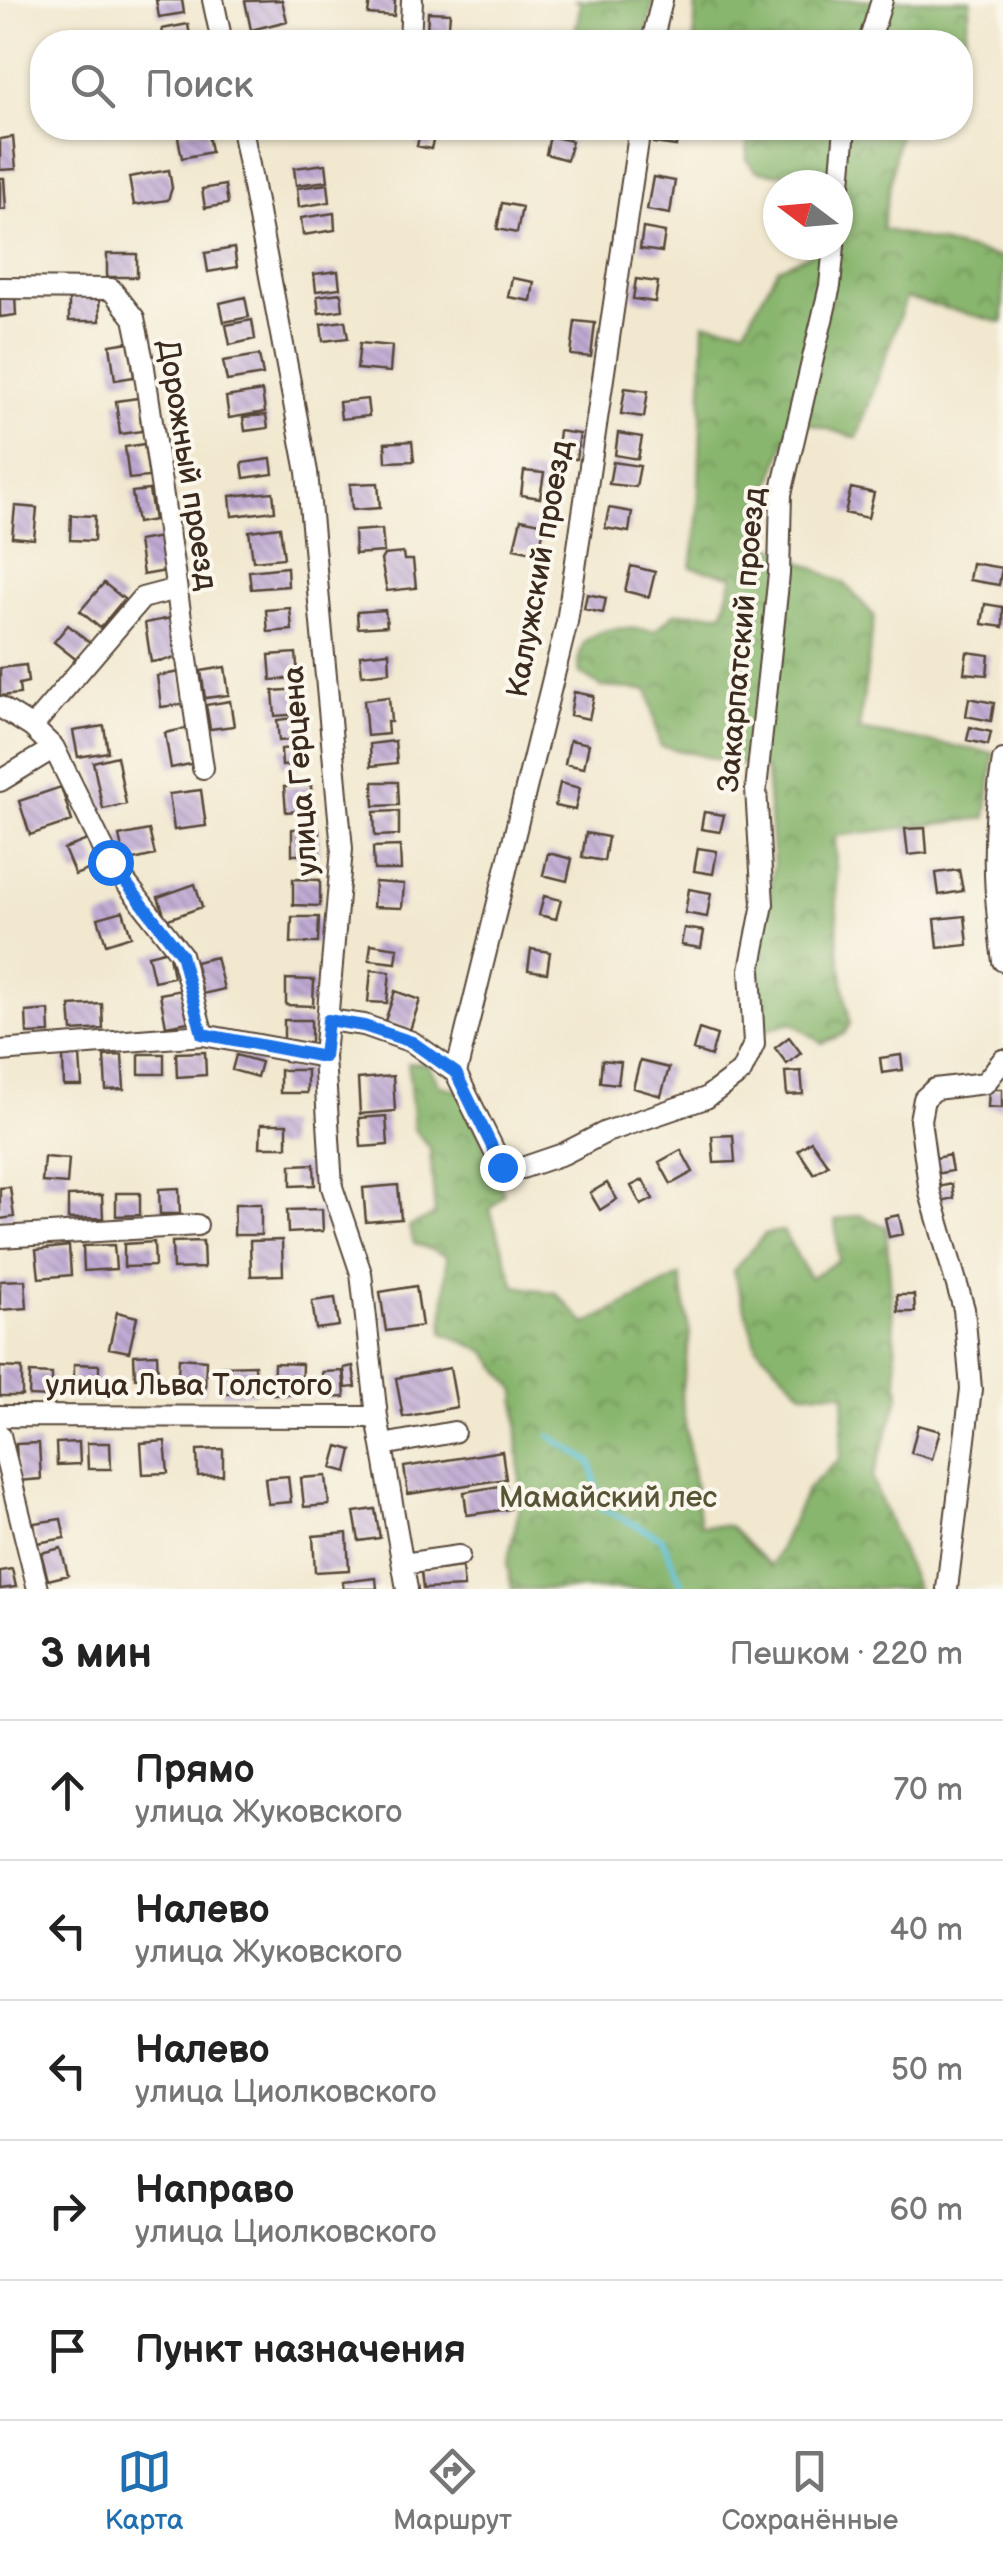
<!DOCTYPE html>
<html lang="ru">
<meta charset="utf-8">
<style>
:root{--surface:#fff;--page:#f2f2f2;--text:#222;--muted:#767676;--line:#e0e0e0;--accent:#1f6fb2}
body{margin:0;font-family:"Balsamiq Sans",sans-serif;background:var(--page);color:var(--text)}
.compass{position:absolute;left:763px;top:170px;width:90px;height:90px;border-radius:50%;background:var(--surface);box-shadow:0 2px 8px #0004;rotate:286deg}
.stop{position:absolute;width:30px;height:30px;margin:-22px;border:8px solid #1a73e8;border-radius:50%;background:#fff}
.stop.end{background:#1a73e8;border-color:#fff;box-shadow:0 2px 10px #0008}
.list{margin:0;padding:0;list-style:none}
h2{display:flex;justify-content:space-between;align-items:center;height:130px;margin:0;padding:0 40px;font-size:42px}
h2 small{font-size:32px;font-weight:400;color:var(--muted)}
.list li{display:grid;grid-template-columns:65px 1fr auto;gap:30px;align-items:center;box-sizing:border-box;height:140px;padding:0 40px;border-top:2px solid var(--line)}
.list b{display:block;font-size:38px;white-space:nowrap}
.list p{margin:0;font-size:32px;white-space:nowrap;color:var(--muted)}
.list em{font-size:32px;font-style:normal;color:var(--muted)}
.icon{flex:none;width:55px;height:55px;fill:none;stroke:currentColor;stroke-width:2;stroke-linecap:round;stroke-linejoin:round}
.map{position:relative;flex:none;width:1003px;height:1589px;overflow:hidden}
.search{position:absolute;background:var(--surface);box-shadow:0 2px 8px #0004;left:30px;right:30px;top:30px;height:110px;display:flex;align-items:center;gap:25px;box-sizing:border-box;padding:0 35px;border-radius:40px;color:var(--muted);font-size:38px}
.sheet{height:830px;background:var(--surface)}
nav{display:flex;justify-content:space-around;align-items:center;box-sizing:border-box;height:140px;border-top:2px solid var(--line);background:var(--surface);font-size:28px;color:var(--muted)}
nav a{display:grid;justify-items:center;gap:5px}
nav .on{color:var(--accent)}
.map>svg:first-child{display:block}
</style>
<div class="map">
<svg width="1003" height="1589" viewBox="0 0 1003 1589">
<defs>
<pattern id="forest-crowns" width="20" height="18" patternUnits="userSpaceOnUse" patternTransform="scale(2.5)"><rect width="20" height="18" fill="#89b66e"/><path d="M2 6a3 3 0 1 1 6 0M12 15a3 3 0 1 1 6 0" fill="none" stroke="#71945a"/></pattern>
<pattern id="building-back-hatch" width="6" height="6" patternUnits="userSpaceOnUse" patternTransform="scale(2.5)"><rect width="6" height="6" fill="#c0abd4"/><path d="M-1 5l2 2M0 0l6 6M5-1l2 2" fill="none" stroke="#9d8bab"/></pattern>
</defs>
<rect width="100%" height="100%" fill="#fbf7ec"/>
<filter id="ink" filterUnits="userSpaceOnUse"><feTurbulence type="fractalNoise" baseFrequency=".01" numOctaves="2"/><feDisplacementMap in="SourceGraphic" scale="20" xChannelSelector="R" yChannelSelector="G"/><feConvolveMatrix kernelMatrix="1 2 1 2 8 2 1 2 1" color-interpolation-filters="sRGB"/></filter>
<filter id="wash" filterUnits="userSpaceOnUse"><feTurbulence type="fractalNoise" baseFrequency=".0048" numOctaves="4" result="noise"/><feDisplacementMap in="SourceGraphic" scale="40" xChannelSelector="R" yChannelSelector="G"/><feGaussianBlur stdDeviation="2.25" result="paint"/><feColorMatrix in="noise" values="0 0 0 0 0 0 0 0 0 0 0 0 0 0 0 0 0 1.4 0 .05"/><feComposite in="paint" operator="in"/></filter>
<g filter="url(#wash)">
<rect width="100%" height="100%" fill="#f1e8cf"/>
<path fill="url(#forest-crowns)" stroke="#627046" stroke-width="2.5" d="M 576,0 L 654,0 L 644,42 L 573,42 L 581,3 Z
M 696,0 L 971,0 L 961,60 L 960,42 L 694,42 Z
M 748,128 L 900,128 L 882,229 L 1003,258 L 1003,323 L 906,298 L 857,438 L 808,423 L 802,417 L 790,429 L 762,508 L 758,520 L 761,538 L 765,543 L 845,584 L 874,616 L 859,730 L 994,753 L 986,818 L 835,836 L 838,949 L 850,1024 L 844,1034 L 822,1043 L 793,1023 L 765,1030 L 761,1025 L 754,975 L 774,865 L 766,770 L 660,746 L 648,690 L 601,687 L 580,673 L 578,661 L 584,642 C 606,624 629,628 655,631 L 675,613 L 723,613 L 733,576 L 691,567 L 698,521 L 704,323 L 745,328 L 778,268 L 809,255 L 812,245 L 838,245 L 838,185 L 827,185 L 827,182 C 800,172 782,177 755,170 L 747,160 Z
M 408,1063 L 428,1064 L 440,1086 L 460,1090 L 504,1194 L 490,1210 L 515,1286 L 556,1293 L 586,1324 L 680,1276 L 690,1334 L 681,1394 L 700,1525 L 729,1526 L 771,1567 L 807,1489 L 840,1459 L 845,1393 L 802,1392 L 757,1347 L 733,1271 L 765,1234 L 783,1231 L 810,1278 L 839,1260 L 835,1220 L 860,1215 L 886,1227 L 899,1397 L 872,1479 L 917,1589 L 512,1589 L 507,1564 L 521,1501 L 516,1391 L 485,1351 L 443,1333 L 447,1256 L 414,1243 L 409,1227 L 435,1215 L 430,1148 L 414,1129 Z"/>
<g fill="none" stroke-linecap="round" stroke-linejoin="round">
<path stroke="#60c4de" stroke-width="5" d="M 550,1436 L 591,1462 L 601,1508 L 662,1538 L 684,1589"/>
</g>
<g id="blocks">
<path fill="url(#building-back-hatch)" d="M 156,0 L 182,0 L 184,13 L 159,17 Z
M 282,0 L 287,21 L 251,30 L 245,1 Z
M 370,0 L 395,0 L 394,16 L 368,14 Z
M 428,12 L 450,13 L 448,37 L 427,36 Z
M 188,24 L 191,42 L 165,42 L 162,29 Z
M 207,128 L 211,152 L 182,158 L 177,132 Z
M 421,128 L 436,128 L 431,149 L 417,146 Z
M 655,128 L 678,128 L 676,146 L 653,143 Z
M 550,136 L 572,141 L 567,160 L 546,154 Z
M 13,137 L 16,169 L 0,170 L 0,139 Z
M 326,164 L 328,181 L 296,185 L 294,168 Z
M 169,170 L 172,188 L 168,200 L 134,205 L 129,177 Z
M 653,177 L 675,181 L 670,214 L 647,210 Z
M 0,178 L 4,178 L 6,209 L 0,210 Z
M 328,184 L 330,202 L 299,207 L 297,188 Z
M 225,185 L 228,204 L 205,208 L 202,189 Z
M 502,203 L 522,207 L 517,233 L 497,229 Z
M 334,213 L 335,230 L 303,235 L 301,218 Z
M 643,228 L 665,232 L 662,252 L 640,249 Z
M 234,248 L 237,267 L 208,272 L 205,253 Z
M 107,254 L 137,254 L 137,277 L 107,277 Z
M 338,271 L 340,288 L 316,291 L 314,274 Z
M 512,278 L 534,282 L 531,301 L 508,297 Z
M 636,279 L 658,282 L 655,302 L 633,299 Z
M 341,293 L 343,310 L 319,313 L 317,296 Z
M 15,296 L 16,315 L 0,317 L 0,297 Z
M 99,297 L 100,321 L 69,321 L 69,298 Z
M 245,297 L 249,317 L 224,322 L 220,303 Z
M 252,320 L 255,339 L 230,345 L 226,325 Z
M 345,321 L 348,338 L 323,341 L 321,324 Z
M 575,321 L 595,323 L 591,357 L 571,355 Z
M 129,342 L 134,377 L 115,380 L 110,345 Z
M 360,343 L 392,346 L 390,372 L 357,369 Z
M 259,355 L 263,375 L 227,381 L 223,361 Z
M 625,388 L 648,391 L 644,417 L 621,414 Z
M 262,391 L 265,412 L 229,418 L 226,397 Z
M 138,398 L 142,431 L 120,434 L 116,401 Z
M 367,399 L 369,416 L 341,419 L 339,402 Z
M 266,415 L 268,428 L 245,431 L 243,417 Z
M 559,431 L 580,434 L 576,459 L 556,456 Z
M 618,433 L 642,437 L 638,459 L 615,455 Z
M 412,441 L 414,461 L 386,462 L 385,443 Z
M 144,444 L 149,477 L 129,479 L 125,447 Z
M 271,459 L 273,474 L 244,478 L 242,463 Z
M 613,462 L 640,466 L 636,487 L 609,484 Z
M 524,471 L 544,473 L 540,498 L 521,495 Z
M 378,483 L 380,508 L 352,510 L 350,484 Z
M 851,488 L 874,493 L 868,518 L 845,513 Z
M 149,490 L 154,520 L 137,523 L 132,492 Z
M 273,492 L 275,511 L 232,516 L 230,496 Z
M 15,506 L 37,508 L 34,539 L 12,537 Z
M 609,508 L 632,512 L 629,532 L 605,528 Z
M 71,515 L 95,516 L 94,541 L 70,540 Z
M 521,519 L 545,524 L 538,553 L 514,548 Z
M 280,527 L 284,558 L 253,561 L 249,531 Z
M 382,529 L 384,552 L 355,554 L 354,531 Z
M 161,537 L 166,571 L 143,575 L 138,541 Z
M 403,553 L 404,560 L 413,560 L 416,588 L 387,591 L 381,560 L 384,555 Z
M 972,563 L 1002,568 L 999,585 L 969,580 Z
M 631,566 L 655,572 L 649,597 L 625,591 Z
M 287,567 L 288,586 L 251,589 L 249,571 Z
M 104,583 L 124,599 L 100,628 L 80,611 Z
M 587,594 L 606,598 L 603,613 L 584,609 Z
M 985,604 L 1003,607 L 1003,627 L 982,624 Z
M 290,608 L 292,630 L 268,632 L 266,610 Z
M 385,610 L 387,626 L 358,628 L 357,612 Z
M 171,618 L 178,658 L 151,662 L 145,623 Z
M 68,625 L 92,644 L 78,661 L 54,642 Z
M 389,652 L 390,672 L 362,675 L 360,655 Z
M 967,652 L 989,655 L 987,675 L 964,673 Z
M 296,653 L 298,678 L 271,680 L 269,655 Z
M 26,665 L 28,682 L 19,684 L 20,694 L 0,696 L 0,668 Z
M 225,667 L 229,695 L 205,698 L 201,671 Z
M 180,672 L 184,704 L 161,707 L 157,676 Z
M 300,689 L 301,714 L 275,716 L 273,691 Z
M 574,692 L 594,696 L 589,719 L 570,715 Z
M 389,697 L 391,722 L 387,722 L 388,734 L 367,736 L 364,700 Z
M 969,698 L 994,703 L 991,721 L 966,716 Z
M 230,701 L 234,726 L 210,729 L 206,705 Z
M 303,717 L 305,739 L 279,741 L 277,720 Z
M 104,726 L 108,752 L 78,757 L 73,731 Z
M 970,727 L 991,732 L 988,745 L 967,740 Z
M 188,728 L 195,763 L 171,768 L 165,733 Z
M 570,740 L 589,744 L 584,768 L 565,764 Z
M 395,741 L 397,763 L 371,766 L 370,744 Z
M 307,746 L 308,763 L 282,766 L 281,749 Z
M 117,756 L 126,804 L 103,809 L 93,762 Z
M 373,782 L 398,782 L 399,805 L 374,806 Z
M 560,783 L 580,788 L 575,810 L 555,806 Z
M 311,785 L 312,810 L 286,812 L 284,787 Z
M 61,787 L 72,821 L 30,835 L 19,801 Z
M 201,790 L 206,826 L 174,830 L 169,794 Z
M 399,811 L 399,835 L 375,836 L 374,812 Z
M 704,812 L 724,815 L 720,832 L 701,829 Z
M 925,828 L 927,853 L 908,855 L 905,829 Z
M 292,829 L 319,829 L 319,855 L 292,855 Z
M 149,830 L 155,855 L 125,862 L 119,836 Z
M 586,833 L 608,837 L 604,861 L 582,857 Z
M 87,840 L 98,866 L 75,875 L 64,849 Z
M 400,846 L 401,870 L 374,870 L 373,847 Z
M 698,848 L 717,851 L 713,874 L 694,871 Z
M 548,853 L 572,859 L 567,881 L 543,875 Z
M 959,870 L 963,891 L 939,895 L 936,873 Z
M 293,879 L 320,880 L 320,906 L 293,905 Z
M 375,882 L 404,884 L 402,908 L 373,907 Z
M 195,884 L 202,907 L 166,920 L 158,897 Z
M 689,889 L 711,893 L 707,917 L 685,913 Z
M 544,896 L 561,900 L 556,919 L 539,915 Z
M 123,911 L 131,936 L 106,944 L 98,918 Z
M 965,916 L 968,945 L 938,948 L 935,919 Z
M 292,917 L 319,917 L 318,943 L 291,943 Z
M 684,928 L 704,931 L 701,948 L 681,945 Z
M 371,944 L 398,948 L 396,963 L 369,960 Z
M 531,949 L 550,952 L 547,973 L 528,970 Z
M 168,950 L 173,977 L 154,981 L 148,955 Z
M 216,957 L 224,989 L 203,994 L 195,962 Z
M 371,970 L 390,972 L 387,1003 L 368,1002 Z
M 286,979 L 314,980 L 313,1006 L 286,1005 Z
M 182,990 L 188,1022 L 166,1026 L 160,994 Z
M 395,991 L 420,1000 L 410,1030 L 385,1021 Z
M 102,1004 L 103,1029 L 72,1031 L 70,1006 Z
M 49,1010 L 50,1033 L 27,1034 L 26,1012 Z
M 284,1020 L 311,1020 L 311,1043 L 284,1042 Z
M 699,1029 L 717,1035 L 711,1056 L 693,1050 Z
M 789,1037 L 801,1053 L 787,1064 L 775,1048 Z
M 205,1052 L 206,1075 L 177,1077 L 176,1053 Z
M 139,1054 L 164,1054 L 164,1074 L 139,1074 Z
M 122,1055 L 124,1089 L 106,1090 L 104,1056 Z
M 236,1055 L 261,1062 L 257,1077 L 232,1070 Z
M 901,1055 L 903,1070 L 882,1073 L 880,1058 Z
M 80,1056 L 82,1086 L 64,1086 L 63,1057 Z
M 602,1060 L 621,1062 L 618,1084 L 600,1082 Z
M 640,1061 L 669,1068 L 661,1096 L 633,1088 Z
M 280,1070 L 307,1070 L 307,1093 L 280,1093 Z
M 801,1071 L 803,1094 L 787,1095 L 785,1072 Z
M 393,1076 L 395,1111 L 360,1114 L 358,1079 Z
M 989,1089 L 1002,1089 L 1002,1108 L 988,1107 Z
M 386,1116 L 388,1145 L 361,1147 L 359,1118 Z
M 261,1124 L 287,1124 L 287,1147 L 260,1147 Z
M 733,1135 L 735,1162 L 714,1163 L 712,1136 Z
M 811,1141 L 828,1165 L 814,1174 L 798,1150 Z
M 681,1150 L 693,1172 L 671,1184 L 659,1162 Z
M 949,1155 L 952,1171 L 935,1174 L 932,1159 Z
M 44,1157 L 69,1159 L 67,1184 L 42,1182 Z
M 314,1164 L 315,1185 L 291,1186 L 291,1165 Z
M 643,1180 L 653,1199 L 641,1205 L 631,1186 Z
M 607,1183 L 617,1199 L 600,1210 L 590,1193 Z
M 952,1184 L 954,1198 L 941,1201 L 938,1187 Z
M 398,1185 L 401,1219 L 366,1222 L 363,1188 Z
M 10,1187 L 14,1217 L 0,1219 L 0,1188 Z
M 179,1188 L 180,1214 L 160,1214 L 159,1189 Z
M 116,1193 L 140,1193 L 140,1215 L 116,1216 Z
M 102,1195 L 103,1218 L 68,1219 L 68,1196 Z
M 235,1204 L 261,1204 L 261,1235 L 234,1235 Z
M 322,1209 L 323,1231 L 288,1233 L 287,1210 Z
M 899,1215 L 903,1234 L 889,1237 L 885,1218 Z
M 282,1240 L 283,1275 L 251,1276 L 250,1241 Z
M 203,1241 L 204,1268 L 173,1269 L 172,1242 Z
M 154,1242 L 155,1266 L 124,1267 L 124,1244 Z
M 114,1245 L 116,1269 L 84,1271 L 83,1246 Z
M 69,1246 L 71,1275 L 39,1278 L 36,1250 Z
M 25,1280 L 27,1308 L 0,1310 L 0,1281 Z
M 416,1286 L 422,1326 L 386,1331 L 380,1292 Z
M 897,1295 L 914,1295 L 915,1312 L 898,1312 Z
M 335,1298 L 339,1326 L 316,1329 L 312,1301 Z
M 117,1312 L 137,1317 L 129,1352 L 109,1348 Z
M 157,1354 L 158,1376 L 135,1378 L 134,1355 Z
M 179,1358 L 206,1360 L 205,1393 L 177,1392 Z
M 274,1363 L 302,1364 L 301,1395 L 273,1394 Z
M 74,1364 L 99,1365 L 99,1396 L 74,1395 Z
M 255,1365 L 256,1393 L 223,1394 L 222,1366 Z
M 353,1366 L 356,1387 L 346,1388 L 344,1368 Z
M 0,1367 L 22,1368 L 22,1396 L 0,1396 Z
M 450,1368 L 457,1407 L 403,1417 L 396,1378 Z
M 343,1371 L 345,1397 L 324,1398 L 322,1372 Z
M 30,1373 L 52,1374 L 52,1397 L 29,1396 Z
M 918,1425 L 940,1431 L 932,1459 L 911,1453 Z
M 165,1441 L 168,1473 L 143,1474 L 141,1443 Z
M 79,1442 L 80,1464 L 57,1465 L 56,1443 Z
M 39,1443 L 41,1479 L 18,1481 L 16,1444 Z
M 87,1443 L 110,1443 L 111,1469 L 88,1469 Z
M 338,1446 L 352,1450 L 347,1472 L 332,1468 Z
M 223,1449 L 223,1475 L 198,1476 L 197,1450 Z
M 502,1451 L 506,1479 L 408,1494 L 404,1467 Z
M 288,1476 L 291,1502 L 268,1504 L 265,1478 Z
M 326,1476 L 329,1505 L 304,1507 L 301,1478 Z
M 506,1485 L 510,1509 L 467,1515 L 464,1492 Z
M 375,1509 L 380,1538 L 359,1541 L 354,1512 Z
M 61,1519 L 65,1538 L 37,1543 L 34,1523 Z
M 347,1533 L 349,1570 L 315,1572 L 313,1536 Z
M 61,1548 L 68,1575 L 48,1580 L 41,1553 Z
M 462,1567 L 464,1587 L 423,1589 L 421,1572 Z
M 12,1569 L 16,1587 L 0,1589 L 0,1571 Z
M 376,1578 L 377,1589 L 343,1589 L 342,1582 Z"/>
</g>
</g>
<g filter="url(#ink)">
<use href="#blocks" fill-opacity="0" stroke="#564639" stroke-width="2.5"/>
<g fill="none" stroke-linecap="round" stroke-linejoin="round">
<defs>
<path id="minor" d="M 213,0 L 222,42
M 410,42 L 412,0
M 652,42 L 662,0
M 869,42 L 882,0
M 242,128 L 307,472 L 342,849 L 324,1057 L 332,1187 L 361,1273 L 377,1417 L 407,1589
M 838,206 L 845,128
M 0,288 L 111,289 L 134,318 L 143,361 L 203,768
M 0,707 L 32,727 L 54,748 L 110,862 L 181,954 L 203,1035
M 32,727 L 142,598 L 176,589
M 1003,760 C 991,832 993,890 1003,961
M 0,781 L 54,748
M 328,1020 L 364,1025 L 412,1042 L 456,1073 L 502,1167 L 522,1168 L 563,1154 L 606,1132 L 706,1098 L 741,1072 L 754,1044 L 750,970 L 763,904 L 756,789 L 779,574 L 781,494 L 830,286 L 834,245
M 0,1051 L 203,1035 L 324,1057
M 456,1073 L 567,622 L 640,128
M 0,1237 L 197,1225
M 0,1416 L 377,1417
M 0,1435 L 38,1589
M 383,1445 L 454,1432
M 403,1564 L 459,1556
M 947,1589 L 971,1389 L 964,1309 L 930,1193 L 920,1120 L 924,1099 L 935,1089 L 985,1083 L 1003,1060"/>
</defs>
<use href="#minor" stroke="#564639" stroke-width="24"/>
<use href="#minor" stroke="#fff" stroke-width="20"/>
</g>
</g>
<g fill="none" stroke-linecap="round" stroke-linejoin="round" filter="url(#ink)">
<path stroke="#1a73e8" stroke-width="12" d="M 110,862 L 181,954 L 202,1034 L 324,1057 L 328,1020 L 364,1026 L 412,1042 L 456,1073 L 502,1167"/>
</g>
<g text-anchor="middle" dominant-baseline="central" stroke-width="8" stroke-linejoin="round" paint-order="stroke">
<g font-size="30" fill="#3b2a1e" stroke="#fbf7ec">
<text transform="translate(187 465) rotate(81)">Дорожный проезд</text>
<text transform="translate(540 569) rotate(-80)">Калужский проезд</text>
<text transform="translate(742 640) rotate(-85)">Закарпатский проезд</text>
<text transform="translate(301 771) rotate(-94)">улица Герцена</text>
<text x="189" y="1386">улица Льва Толстого</text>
</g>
<g font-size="30" fill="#575536" stroke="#fbf7ec">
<text x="608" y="1498">Мамайский лес</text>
</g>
</g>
</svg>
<svg class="compass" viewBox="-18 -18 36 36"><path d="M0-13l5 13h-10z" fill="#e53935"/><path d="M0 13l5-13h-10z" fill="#767676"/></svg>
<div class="stop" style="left:110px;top:862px"></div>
<div class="stop end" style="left:502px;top:1167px"></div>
<div class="search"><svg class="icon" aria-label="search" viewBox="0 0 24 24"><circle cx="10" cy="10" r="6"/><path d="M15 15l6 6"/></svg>Поиск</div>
</div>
<section class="sheet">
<h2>3 мин<small>Пешком · 220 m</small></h2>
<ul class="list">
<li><svg class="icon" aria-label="ahead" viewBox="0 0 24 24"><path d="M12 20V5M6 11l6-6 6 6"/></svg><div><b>Прямо</b><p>улица Жуковского</p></div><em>70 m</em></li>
<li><svg class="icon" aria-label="left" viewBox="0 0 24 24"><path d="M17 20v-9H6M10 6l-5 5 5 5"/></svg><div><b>Налево</b><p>улица Жуковского</p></div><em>40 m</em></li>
<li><svg class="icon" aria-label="left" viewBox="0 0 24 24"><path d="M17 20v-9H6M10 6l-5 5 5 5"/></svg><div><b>Налево</b><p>улица Циолковского</p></div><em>50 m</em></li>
<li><svg class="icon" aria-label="right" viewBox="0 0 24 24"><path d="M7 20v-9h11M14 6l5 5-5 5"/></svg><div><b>Направо</b><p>улица Циолковского</p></div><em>60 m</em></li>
<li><svg class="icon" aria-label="arrive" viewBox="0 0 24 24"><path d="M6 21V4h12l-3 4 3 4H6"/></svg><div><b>Пункт назначения</b></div></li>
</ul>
</section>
<nav>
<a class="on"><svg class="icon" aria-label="map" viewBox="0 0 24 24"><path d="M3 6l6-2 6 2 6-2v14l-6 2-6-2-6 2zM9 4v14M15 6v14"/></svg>Карта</a>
<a><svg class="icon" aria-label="directions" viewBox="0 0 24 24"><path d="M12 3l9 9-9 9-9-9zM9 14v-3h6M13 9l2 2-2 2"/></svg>Маршрут</a>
<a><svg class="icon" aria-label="saved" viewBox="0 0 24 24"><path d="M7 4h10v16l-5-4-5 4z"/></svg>Сохранённые</a>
</nav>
